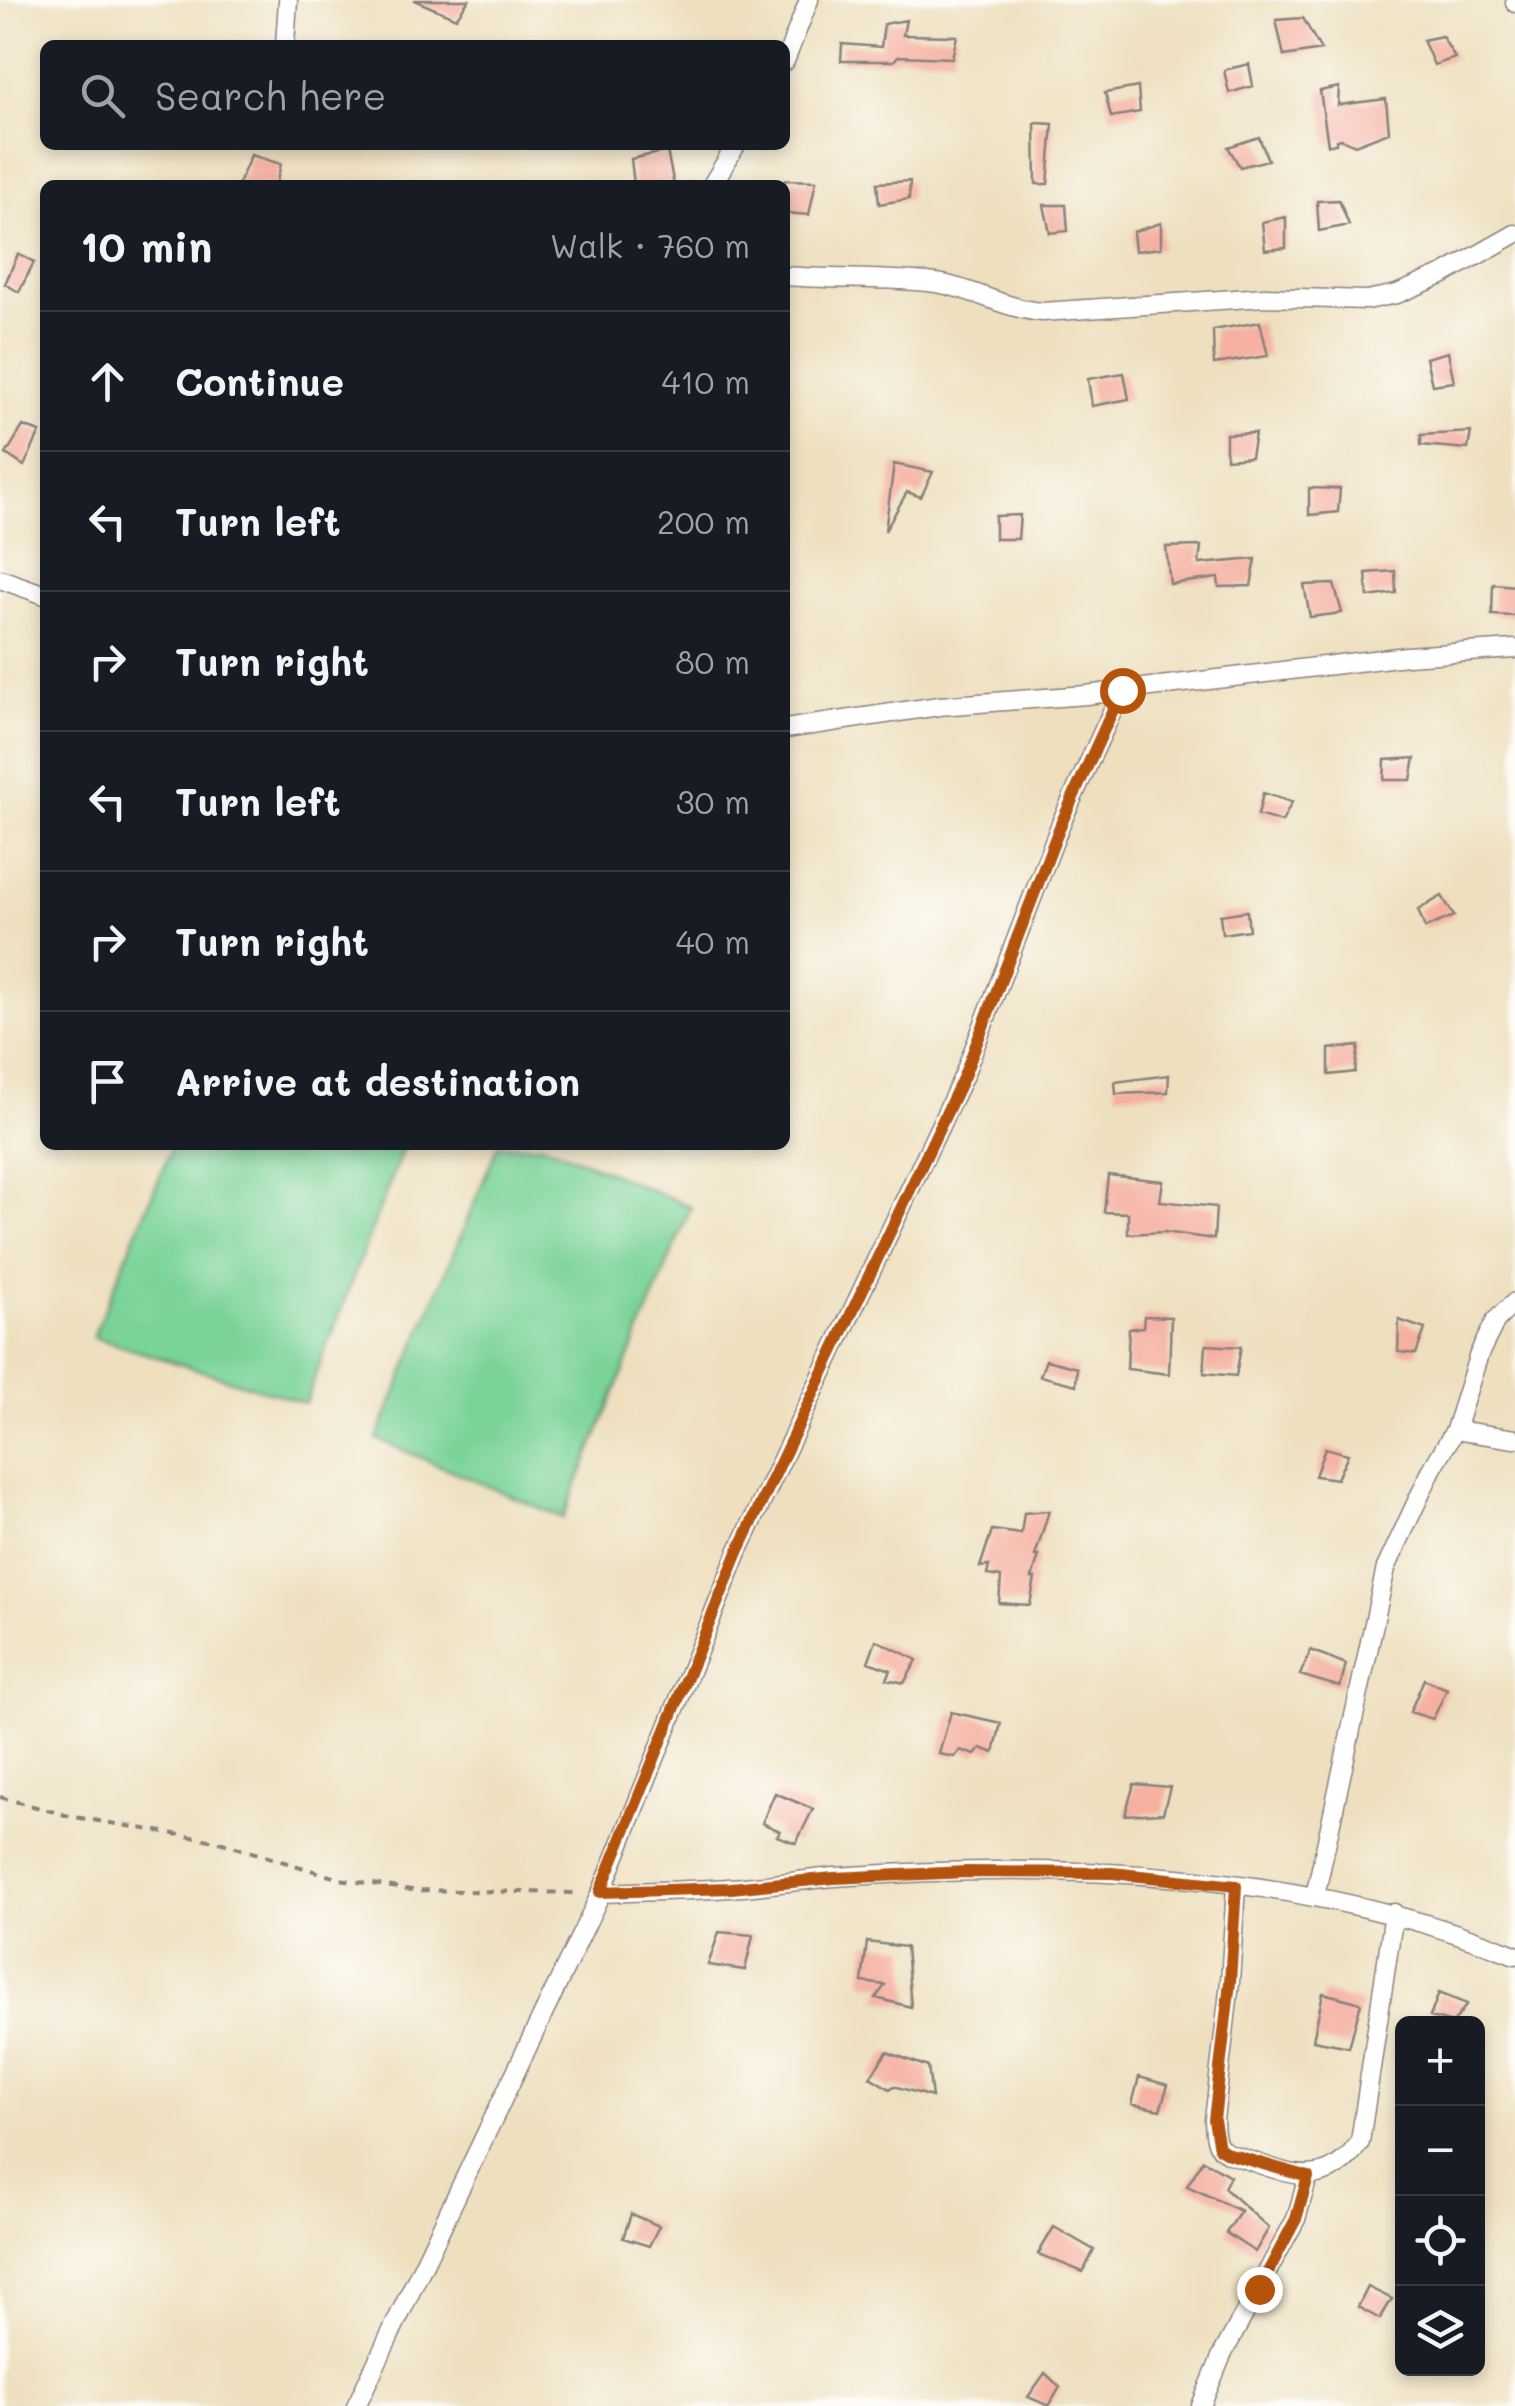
<!DOCTYPE html>
<meta charset="utf-8">
<style>
:root{--surface:#171b24;--page:#242831;--text:#f1f3f6;--muted:#9ea1a6;--line:#363941}
body{margin:0;font-family:Mali,sans-serif;background:var(--page);color:var(--text)}
.controls{position:absolute;right:30px;bottom:30px;display:grid;overflow:hidden;border-radius:15px;box-shadow:0 5px 15px #0003}
.controls button{width:90px;height:90px;display:grid;place-items:center;padding:0;border:0;border-bottom:2px solid var(--line);background:var(--surface);color:var(--text);font:50px sans-serif}
.stop{position:absolute;width:30px;height:30px;margin:-22px;border:8px solid #b45309;border-radius:50%;background:#fff}
.stop.end{background:#b45309;border-color:#fff;box-shadow:0 2px 10px #0008}
.list{margin:0;padding:0;list-style:none}
h2{display:flex;justify-content:space-between;align-items:center;height:130px;margin:0;padding:0 40px;font-size:42px}
h2 small{font-size:32px;font-weight:400;color:var(--muted)}
.list li{display:grid;grid-template-columns:65px 1fr auto;gap:30px;align-items:center;box-sizing:border-box;height:140px;padding:0 40px;border-top:2px solid var(--line)}
.list b{display:block;font-size:38px;white-space:nowrap}
.list em{font-size:32px;font-style:normal;color:var(--muted)}
.icon{flex:none;width:55px;height:55px;fill:none;stroke:currentColor;stroke-width:2;stroke-linecap:round;stroke-linejoin:round}
.map{position:relative;flex:none;width:1515px;height:2406px;overflow:hidden}
.search{position:absolute;background:var(--surface);box-shadow:0 5px 15px #0003;left:40px;top:40px;width:750px;height:110px;display:flex;align-items:center;gap:25px;box-sizing:border-box;padding:0 35px;border-radius:15px;color:var(--muted);font-size:38px}
.panel{position:absolute;background:var(--surface);box-shadow:0 5px 15px #0003;left:40px;top:180px;width:750px;height:970px;border-radius:15px}
.map>svg:first-child{display:block}
</style>
<div class="map">
<svg width="1515" height="2406" viewBox="0 0 1515 2406">
<rect width="100%" height="100%" fill="#fdfcf7"/>
<filter id="ink" filterUnits="userSpaceOnUse"><feTurbulence type="fractalNoise" baseFrequency=".01" numOctaves="2"/><feDisplacementMap in="SourceGraphic" scale="20" xChannelSelector="R" yChannelSelector="G"/><feConvolveMatrix kernelMatrix="1 2 1 2 8 2 1 2 1" color-interpolation-filters="sRGB"/></filter>
<filter id="wash" filterUnits="userSpaceOnUse"><feTurbulence type="fractalNoise" baseFrequency=".0048" numOctaves="4" result="noise"/><feDisplacementMap in="SourceGraphic" scale="40" xChannelSelector="R" yChannelSelector="G"/><feGaussianBlur stdDeviation="2.25" result="paint"/><feColorMatrix in="noise" values="0 0 0 0 0 0 0 0 0 0 0 0 0 0 0 0 0 1.4 0 .05"/><feComposite in="paint" operator="in"/></filter>
<g filter="url(#wash)">
<rect width="100%" height="100%" fill="#eee0bf"/>
<path fill="#7ad399" stroke="#4e7a6a" stroke-width="2.5" d="M 173,1145 L 404,1145 L 305,1403 L 93,1337 Z
M 498,1145 L 545,1145 L 691,1207 L 563,1518 L 377,1439 Z"/>
<g id="blocks">
<path fill="#f5b0a1" d="M 414,0 L 469,0 L 456,18 Z
M 1303,18 L 1321,50 L 1284,56 L 1276,20 Z
M 906,20 L 903,35 L 957,36 L 952,58 L 898,56 L 894,61 L 841,61 L 842,44 L 881,47 L 884,24 Z
M 1442,36 L 1455,58 L 1434,65 L 1423,40 Z
M 1249,64 L 1253,86 L 1229,93 L 1224,70 Z
M 1138,87 L 1140,112 L 1111,117 L 1105,93 Z
M 1339,87 L 1338,105 L 1386,99 L 1389,132 L 1355,145 L 1342,139 L 1336,140 L 1336,144 L 1328,145 L 1320,91 Z
M 1035,123 L 1053,124 L 1048,184 L 1036,184 Z
M 1259,137 L 1268,160 L 1240,167 L 1228,147 Z
M 667,151 L 674,185 L 634,185 L 631,159 Z
M 251,155 L 281,164 L 276,185 L 238,185 Z
M 785,180 L 816,181 L 809,215 L 785,213 Z
M 910,181 L 909,199 L 879,204 L 877,183 Z
M 1339,200 L 1349,225 L 1319,231 L 1317,201 Z
M 1044,205 L 1066,205 L 1068,231 L 1050,233 Z
M 1286,217 L 1286,248 L 1265,250 L 1262,222 Z
M 1161,223 L 1161,248 L 1135,251 L 1133,232 Z
M 18,254 L 34,262 L 19,292 L 5,284 Z
M 1260,322 L 1268,356 L 1214,364 L 1213,330 Z
M 1448,352 L 1454,382 L 1432,385 L 1426,358 Z
M 1124,373 L 1129,399 L 1092,406 L 1088,379 Z
M 23,426 L 40,432 L 24,466 L 6,454 Z
M 1471,432 L 1468,449 L 1421,445 L 1421,435 Z
M 1255,433 L 1251,457 L 1226,459 L 1226,434 Z
M 894,464 L 933,472 L 921,497 L 907,492 L 885,531 Z
M 1309,488 L 1340,489 L 1338,512 L 1309,515 Z
M 1020,515 L 1018,539 L 995,539 L 995,516 Z
M 1201,546 L 1199,564 L 1256,559 L 1251,586 L 1219,587 L 1218,578 L 1170,584 L 1166,547 Z
M 1395,571 L 1396,593 L 1368,597 L 1366,573 Z
M 1334,584 L 1342,613 L 1310,617 L 1304,585 Z
M 1493,584 L 1515,586 L 1515,616 L 1492,615 Z
M 1415,758 L 1411,780 L 1384,780 L 1385,760 Z
M 1263,793 L 1292,802 L 1282,822 L 1258,815 Z
M 1442,896 L 1454,916 L 1425,928 L 1418,910 Z
M 1247,911 L 1249,930 L 1222,934 L 1220,915 Z
M 1359,1046 L 1355,1072 L 1329,1075 L 1329,1049 Z
M 1169,1075 L 1168,1092 L 1116,1094 L 1115,1082 Z
M 1108,1175 L 1163,1181 L 1160,1201 L 1216,1207 L 1214,1239 L 1164,1232 L 1128,1234 L 1128,1213 L 1104,1212 Z
M 1144,1316 L 1171,1317 L 1169,1374 L 1127,1369 L 1129,1329 L 1143,1327 Z
M 1399,1320 L 1425,1329 L 1416,1354 L 1398,1352 Z
M 1206,1345 L 1241,1347 L 1236,1376 L 1204,1373 Z
M 1046,1360 L 1077,1368 L 1076,1385 L 1040,1376 Z
M 1325,1448 L 1348,1454 L 1337,1479 L 1315,1476 Z
M 1049,1511 L 1035,1556 L 1039,1556 L 1032,1578 L 1035,1578 L 1030,1605 L 999,1603 L 1001,1577 L 987,1575 L 989,1566 L 980,1567 L 992,1530 L 1021,1534 L 1024,1513 Z
M 876,1640 L 917,1660 L 904,1683 L 887,1679 L 891,1670 L 868,1662 Z
M 1311,1650 L 1346,1664 L 1340,1687 L 1300,1675 Z
M 1424,1679 L 1447,1689 L 1433,1719 L 1410,1712 Z
M 951,1712 L 1001,1723 L 994,1753 L 981,1748 L 975,1755 L 960,1750 L 955,1757 L 939,1754 Z
M 1134,1784 L 1170,1787 L 1163,1813 L 1125,1815 Z
M 775,1793 L 813,1809 L 796,1843 L 777,1836 L 780,1831 L 762,1823 Z
M 719,1932 L 753,1935 L 745,1970 L 708,1965 Z
M 867,1942 L 906,1947 L 911,2007 L 876,1998 L 885,1985 L 862,1982 Z
M 1323,1993 L 1361,2003 L 1349,2047 L 1313,2040 Z
M 1439,1993 L 1467,2004 L 1453,2023 L 1430,2017 Z
M 887,2052 L 928,2067 L 932,2097 L 894,2086 L 890,2089 L 870,2077 Z
M 1139,2077 L 1168,2085 L 1160,2110 L 1132,2104 Z
M 1203,2160 L 1230,2176 L 1224,2188 L 1269,2228 L 1255,2252 L 1226,2233 L 1241,2211 L 1187,2186 Z
M 631,2214 L 659,2226 L 649,2246 L 623,2238 Z
M 1054,2227 L 1094,2250 L 1083,2272 L 1038,2254 Z
M 1368,2287 L 1392,2299 L 1380,2319 L 1358,2307 Z
M 1045,2373 L 1060,2387 L 1049,2406 L 1028,2397 Z"/>
</g>
</g>
<g filter="url(#ink)">
<use href="#blocks" fill-opacity="0" stroke="#88817d" stroke-width="2.5"/>
<g fill="none" stroke-linecap="round" stroke-linejoin="round">
<defs>
<path id="street" d="M 1515,0 L 1515,3
M 285,45 L 288,0
M 785,61 L 809,0
M 712,185 L 736,145
M 785,276 C 835,280 886,277 936,283 C 973,288 1004,309 1042,312 L 1265,297 L 1367,300 L 1397,294 L 1444,274 L 1515,234
M 0,579 L 45,595
M 785,729 L 939,706 L 1086,695 L 1406,656 L 1515,649
M 1455,1430 L 1515,1439
M 1236,1886 L 1230,1982 L 1214,2120 C 1215,2136 1214,2146 1229,2154 C 1282,2169 1322,2198 1360,2142 L 1394,1913
M 601,1893 C 644,1891 687,1891 729,1888 C 765,1886 800,1880 835,1877 C 1062,1862 1302,1869 1515,1955
M 1315,1896 L 1386,1568 L 1432,1469 L 1455,1430 L 1479,1354 L 1496,1320 L 1515,1302
M 356,2406 L 601,1893 L 738,1552 L 964,1075 L 1061,823 L 1122,690
M 1201,2406 L 1222,2355 L 1296,2219 L 1308,2177"/>
</defs>
<use href="#street" stroke="#88817d" stroke-width="21"/>
<path stroke="#88817d" stroke-width="4" stroke-dasharray="8 8" stroke-linecap="butt" d="M 0,1797 L 69,1816 L 216,1841 L 340,1879 L 412,1890 L 579,1893"/>
<use href="#street" stroke="#fff" stroke-width="18"/>
</g>
</g>
<g fill="none" stroke-linecap="round" stroke-linejoin="round" filter="url(#ink)">
<path stroke="#b45309" stroke-width="12" d="M 1122,690 L 1061,824 L 964,1076 L 738,1552 L 600,1892 L 731,1888 L 834,1878 L 966,1872 L 1112,1873 L 1236,1886 L 1230,1982 L 1214,2120 L 1219,2148 L 1229,2154 L 1308,2177 L 1296,2219 L 1259,2289"/>
</g>
</svg>
<div class="controls">
<button>+</button>
<button>−</button>
<button><svg class="icon" aria-label="locate" viewBox="0 0 24 24"><circle cx="12" cy="12" r="6"/><path d="M12 2v4M12 18v4M2 12h4M18 12h4"/></svg></button>
<button><svg class="icon" aria-label="layers" viewBox="0 0 24 24"><path d="M12 4l9 5-9 5-9-5zM3 14l9 5 9-5"/></svg></button>
</div>
<div class="stop" style="left:1122px;top:690px"></div>
<div class="stop end" style="left:1259px;top:2289px"></div>
<div class="search"><svg class="icon" aria-label="search" viewBox="0 0 24 24"><circle cx="10" cy="10" r="6"/><path d="M15 15l6 6"/></svg>Search here</div>
<section class="panel">
<h2>10 min<small>Walk · 760 m</small></h2>
<ul class="list">
<li><svg class="icon" aria-label="ahead" viewBox="0 0 24 24"><path d="M12 20V5M6 11l6-6 6 6"/></svg><div><b>Continue</b></div><em>410 m</em></li>
<li><svg class="icon" aria-label="left" viewBox="0 0 24 24"><path d="M17 20v-9H6M10 6l-5 5 5 5"/></svg><div><b>Turn left</b></div><em>200 m</em></li>
<li><svg class="icon" aria-label="right" viewBox="0 0 24 24"><path d="M7 20v-9h11M14 6l5 5-5 5"/></svg><div><b>Turn right</b></div><em>80 m</em></li>
<li><svg class="icon" aria-label="left" viewBox="0 0 24 24"><path d="M17 20v-9H6M10 6l-5 5 5 5"/></svg><div><b>Turn left</b></div><em>30 m</em></li>
<li><svg class="icon" aria-label="right" viewBox="0 0 24 24"><path d="M7 20v-9h11M14 6l5 5-5 5"/></svg><div><b>Turn right</b></div><em>40 m</em></li>
<li><svg class="icon" aria-label="arrive" viewBox="0 0 24 24"><path d="M6 21V4h12l-3 4 3 4H6"/></svg><div><b>Arrive at destination</b></div></li>
</ul>
</section>
</div>
